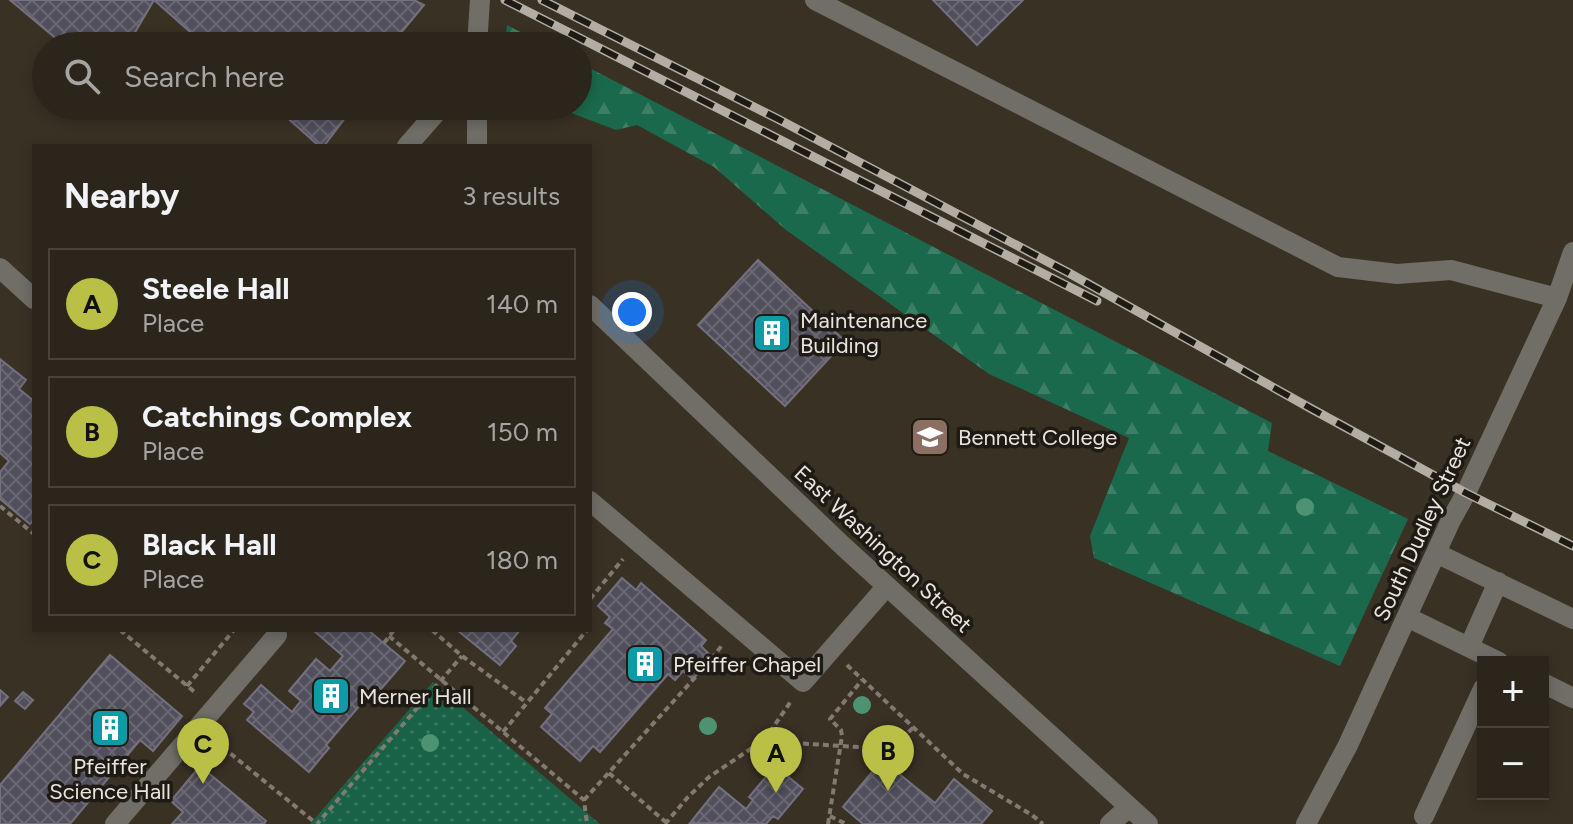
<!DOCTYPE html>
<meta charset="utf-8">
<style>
:root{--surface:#2c251c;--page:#342d25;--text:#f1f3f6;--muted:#a6a5a3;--line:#48423b;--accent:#bac045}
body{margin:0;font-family:Figtree,sans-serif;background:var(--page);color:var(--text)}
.controls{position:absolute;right:24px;bottom:24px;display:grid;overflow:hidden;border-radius:0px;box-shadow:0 4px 12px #0003}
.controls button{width:72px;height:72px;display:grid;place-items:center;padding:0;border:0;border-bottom:2px solid var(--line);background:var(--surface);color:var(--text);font:40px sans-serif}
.you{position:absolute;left:632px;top:312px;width:28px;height:28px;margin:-20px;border:6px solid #fff;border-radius:50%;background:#1a73e8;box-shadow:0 0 0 12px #1a73e833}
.badge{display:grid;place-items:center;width:52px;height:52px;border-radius:50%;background:var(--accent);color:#111;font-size:26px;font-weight:700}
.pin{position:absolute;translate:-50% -66px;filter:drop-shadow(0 2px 4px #0008)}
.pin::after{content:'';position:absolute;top:42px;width:28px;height:24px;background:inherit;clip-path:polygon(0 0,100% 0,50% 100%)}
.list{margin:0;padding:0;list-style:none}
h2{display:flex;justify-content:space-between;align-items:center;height:104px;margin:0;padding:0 32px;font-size:34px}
h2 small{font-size:26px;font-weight:400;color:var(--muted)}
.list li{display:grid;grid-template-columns:52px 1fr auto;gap:24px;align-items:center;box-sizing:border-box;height:112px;margin:0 16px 16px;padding:0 16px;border:2px solid var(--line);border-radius:0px}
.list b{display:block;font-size:30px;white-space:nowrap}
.list p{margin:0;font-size:26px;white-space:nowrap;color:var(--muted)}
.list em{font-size:26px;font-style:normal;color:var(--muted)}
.icon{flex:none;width:44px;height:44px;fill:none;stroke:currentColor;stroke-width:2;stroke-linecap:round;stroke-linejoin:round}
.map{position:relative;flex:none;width:1573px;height:824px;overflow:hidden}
.search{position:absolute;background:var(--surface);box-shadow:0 4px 12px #0003;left:32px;top:32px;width:560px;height:88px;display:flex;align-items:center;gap:20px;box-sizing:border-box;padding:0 28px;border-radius:44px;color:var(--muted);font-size:30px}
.panel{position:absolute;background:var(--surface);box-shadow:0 4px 12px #0003;left:32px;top:144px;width:560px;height:488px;border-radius:0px}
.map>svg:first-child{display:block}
</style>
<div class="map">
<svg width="1573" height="824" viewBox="0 0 1573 824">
<defs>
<pattern id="grass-dots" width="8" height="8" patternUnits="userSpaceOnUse" patternTransform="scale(2)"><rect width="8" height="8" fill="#196247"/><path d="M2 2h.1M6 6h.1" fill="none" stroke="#3b7861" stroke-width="1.8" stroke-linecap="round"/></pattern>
<pattern id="forest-firs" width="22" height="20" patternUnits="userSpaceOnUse" patternTransform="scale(2)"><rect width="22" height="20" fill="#1b694d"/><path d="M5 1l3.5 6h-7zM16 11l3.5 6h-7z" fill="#3c7e66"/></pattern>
<pattern id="building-cross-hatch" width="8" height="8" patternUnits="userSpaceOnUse" patternTransform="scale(2)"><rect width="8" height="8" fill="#524f5d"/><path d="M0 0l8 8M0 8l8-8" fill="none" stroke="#6b6874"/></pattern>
</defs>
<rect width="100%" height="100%" fill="#3a3125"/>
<path fill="url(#grass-dots)" d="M 433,682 L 600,824 L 310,824 Z"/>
<path fill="url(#forest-firs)" d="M 507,25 L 547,46 L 505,46 Z
M 578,62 L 1272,423 L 1268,451 L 1408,519 L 1340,666 L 1094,558 L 1090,536 L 1129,438 L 989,374 L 786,230 L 714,167 L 637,125 L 616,130 L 553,106 L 578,106 Z"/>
<path fill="url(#building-cross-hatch)" stroke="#74707f" stroke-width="2" d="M 10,0 L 154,0 L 127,46 L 65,46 Z
M 154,0 L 414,0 L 424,5 L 390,46 L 206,46 Z
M 933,0 L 1023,0 L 977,45 Z
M 274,106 L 354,106 L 324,146 L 319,146 Z
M 758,260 L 845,341 L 785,406 L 698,325 Z
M 0,359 L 26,380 L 19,389 L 34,401 L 34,519 L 30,524 L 0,499 L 0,472 L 9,461 L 0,453 Z
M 622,578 L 636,590 L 641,583 L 706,640 L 701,646 L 712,657 L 693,679 L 683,671 L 675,680 L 668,674 L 600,752 L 593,746 L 580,761 L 541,727 L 552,714 L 545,708 L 613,629 L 605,623 L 610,617 L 598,606 Z
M 313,630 L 368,630 L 405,661 L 381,689 L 377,685 L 326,745 L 329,748 L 309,772 L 247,720 L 254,712 L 244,704 L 261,685 L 292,712 L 301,701 L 289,691 L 316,659 L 330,671 L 343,656 Z
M 457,630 L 520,630 L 511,641 L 516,646 L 500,665 Z
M 110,655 L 182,716 L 153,751 L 140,740 L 70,824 L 0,824 L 0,785 Z
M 0,690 L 8,697 L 0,706 Z
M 23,692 L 33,700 L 25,709 L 15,701 Z
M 882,760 L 935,803 L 954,779 L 992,811 L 981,824 L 863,824 L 843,807 Z
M 200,766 L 266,821 L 264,824 L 172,824 L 183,812 L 171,801 Z
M 775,766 L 803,789 L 778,819 L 773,816 L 766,824 L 690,823 L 719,787 L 746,809 L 753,800 L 749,797 Z"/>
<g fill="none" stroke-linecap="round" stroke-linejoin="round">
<path stroke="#827a70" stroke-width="4" stroke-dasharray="6 4" stroke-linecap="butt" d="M 0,506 L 34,534
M 590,599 L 623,559
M 120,630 L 197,694
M 432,630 L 462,656 L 527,703
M 389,636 L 584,800 L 587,824
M 384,643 L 394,630
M 847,665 L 963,774 L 1032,815 L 1043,824
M 187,686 L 234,630
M 503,732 L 587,630
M 215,741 L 317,824 L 462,656
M 763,741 L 874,748 L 895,739 L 902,738 L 914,727
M 609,773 L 668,824
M 584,800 L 710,661 L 723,644
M 830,816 L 846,824
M 665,824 L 688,797 L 709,777 L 752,748 L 770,732 L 791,701
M 828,824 L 842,736 L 841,730 L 830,719 L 862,680"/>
<path stroke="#706e67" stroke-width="20" d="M 815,0 L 1338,267 L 1397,274 L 1451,270 L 1557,298
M 477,46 L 480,0
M 477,106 L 477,146
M 407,146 L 442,106
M 0,268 L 34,299
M 590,305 L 844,547 L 1148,824
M 590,501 L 803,682 L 887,586
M 1436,553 L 1573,619
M 1407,617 L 1499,662
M 1469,647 L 1498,582
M 1543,683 L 1573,698
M 1424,816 L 1483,689
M 115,824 L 277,635
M 1110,824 L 1129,807
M 1306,824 L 1348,745 L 1450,522 L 1466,493 L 1557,298 L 1573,252"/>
<defs>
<path id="rail" d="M 505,0 L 1097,301
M 542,0 L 776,118 L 1069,273 L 1310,408 L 1466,493 L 1573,546"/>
</defs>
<use href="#rail" stroke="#b4ada4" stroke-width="9"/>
<use href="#rail" stroke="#1e1a14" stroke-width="6" stroke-dasharray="18" stroke-linecap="butt"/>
</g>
<g fill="#4e9371">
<circle cx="1305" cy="507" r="9"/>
<circle cx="862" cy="705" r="9"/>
<circle cx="708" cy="726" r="9"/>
<circle cx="430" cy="743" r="9"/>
</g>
<defs>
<symbol id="building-square" viewBox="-11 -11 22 22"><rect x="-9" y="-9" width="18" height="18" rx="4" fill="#0f9aa8" stroke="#1e1a14"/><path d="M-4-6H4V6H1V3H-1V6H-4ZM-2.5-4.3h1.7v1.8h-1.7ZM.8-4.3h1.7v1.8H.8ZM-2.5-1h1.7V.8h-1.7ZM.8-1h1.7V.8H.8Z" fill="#fff"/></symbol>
<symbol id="university-square" viewBox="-11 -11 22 22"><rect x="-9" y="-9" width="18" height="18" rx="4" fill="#8d6e63" stroke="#1e1a14"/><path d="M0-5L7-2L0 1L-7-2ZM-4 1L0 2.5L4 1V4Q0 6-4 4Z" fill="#fff"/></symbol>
</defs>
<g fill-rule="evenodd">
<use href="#building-square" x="750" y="311" width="44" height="44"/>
<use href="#university-square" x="908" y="415" width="44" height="44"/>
<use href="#building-square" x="623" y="642" width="44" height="44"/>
<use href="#building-square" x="309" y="674" width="44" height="44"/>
<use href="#building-square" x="88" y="706" width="44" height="44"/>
</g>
<g text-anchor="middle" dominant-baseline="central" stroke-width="7" stroke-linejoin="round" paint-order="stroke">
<g font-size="22" fill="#ebe5dd" stroke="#1e1a14" text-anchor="start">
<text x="800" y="320">Maintenance<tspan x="800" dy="25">Building</tspan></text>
<text x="958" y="437">Bennett College</text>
<text x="673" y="664">Pfeiffer Chapel</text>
<text x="359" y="696">Merner Hall</text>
<text x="110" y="766" text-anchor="middle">Pfeiffer<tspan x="110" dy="25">Science Hall</tspan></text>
</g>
<g font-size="22" fill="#ebe5dd" stroke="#1e1a14">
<text transform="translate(1422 529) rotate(-65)">South Dudley Street</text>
<text transform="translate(883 549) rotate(43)">East Washington Street</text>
</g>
</g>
</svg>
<div class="controls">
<button>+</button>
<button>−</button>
</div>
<div class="you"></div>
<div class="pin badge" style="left:776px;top:793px">A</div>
<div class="pin badge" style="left:888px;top:791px">B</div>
<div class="pin badge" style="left:203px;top:784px">C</div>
<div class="search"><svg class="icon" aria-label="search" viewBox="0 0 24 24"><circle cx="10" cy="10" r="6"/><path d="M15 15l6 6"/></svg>Search here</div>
<section class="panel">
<h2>Nearby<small>3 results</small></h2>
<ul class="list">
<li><span class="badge">A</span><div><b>Steele Hall</b><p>Place</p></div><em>140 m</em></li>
<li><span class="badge">B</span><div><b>Catchings Complex</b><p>Place</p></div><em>150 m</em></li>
<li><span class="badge">C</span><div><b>Black Hall</b><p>Place</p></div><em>180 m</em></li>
</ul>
</section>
</div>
